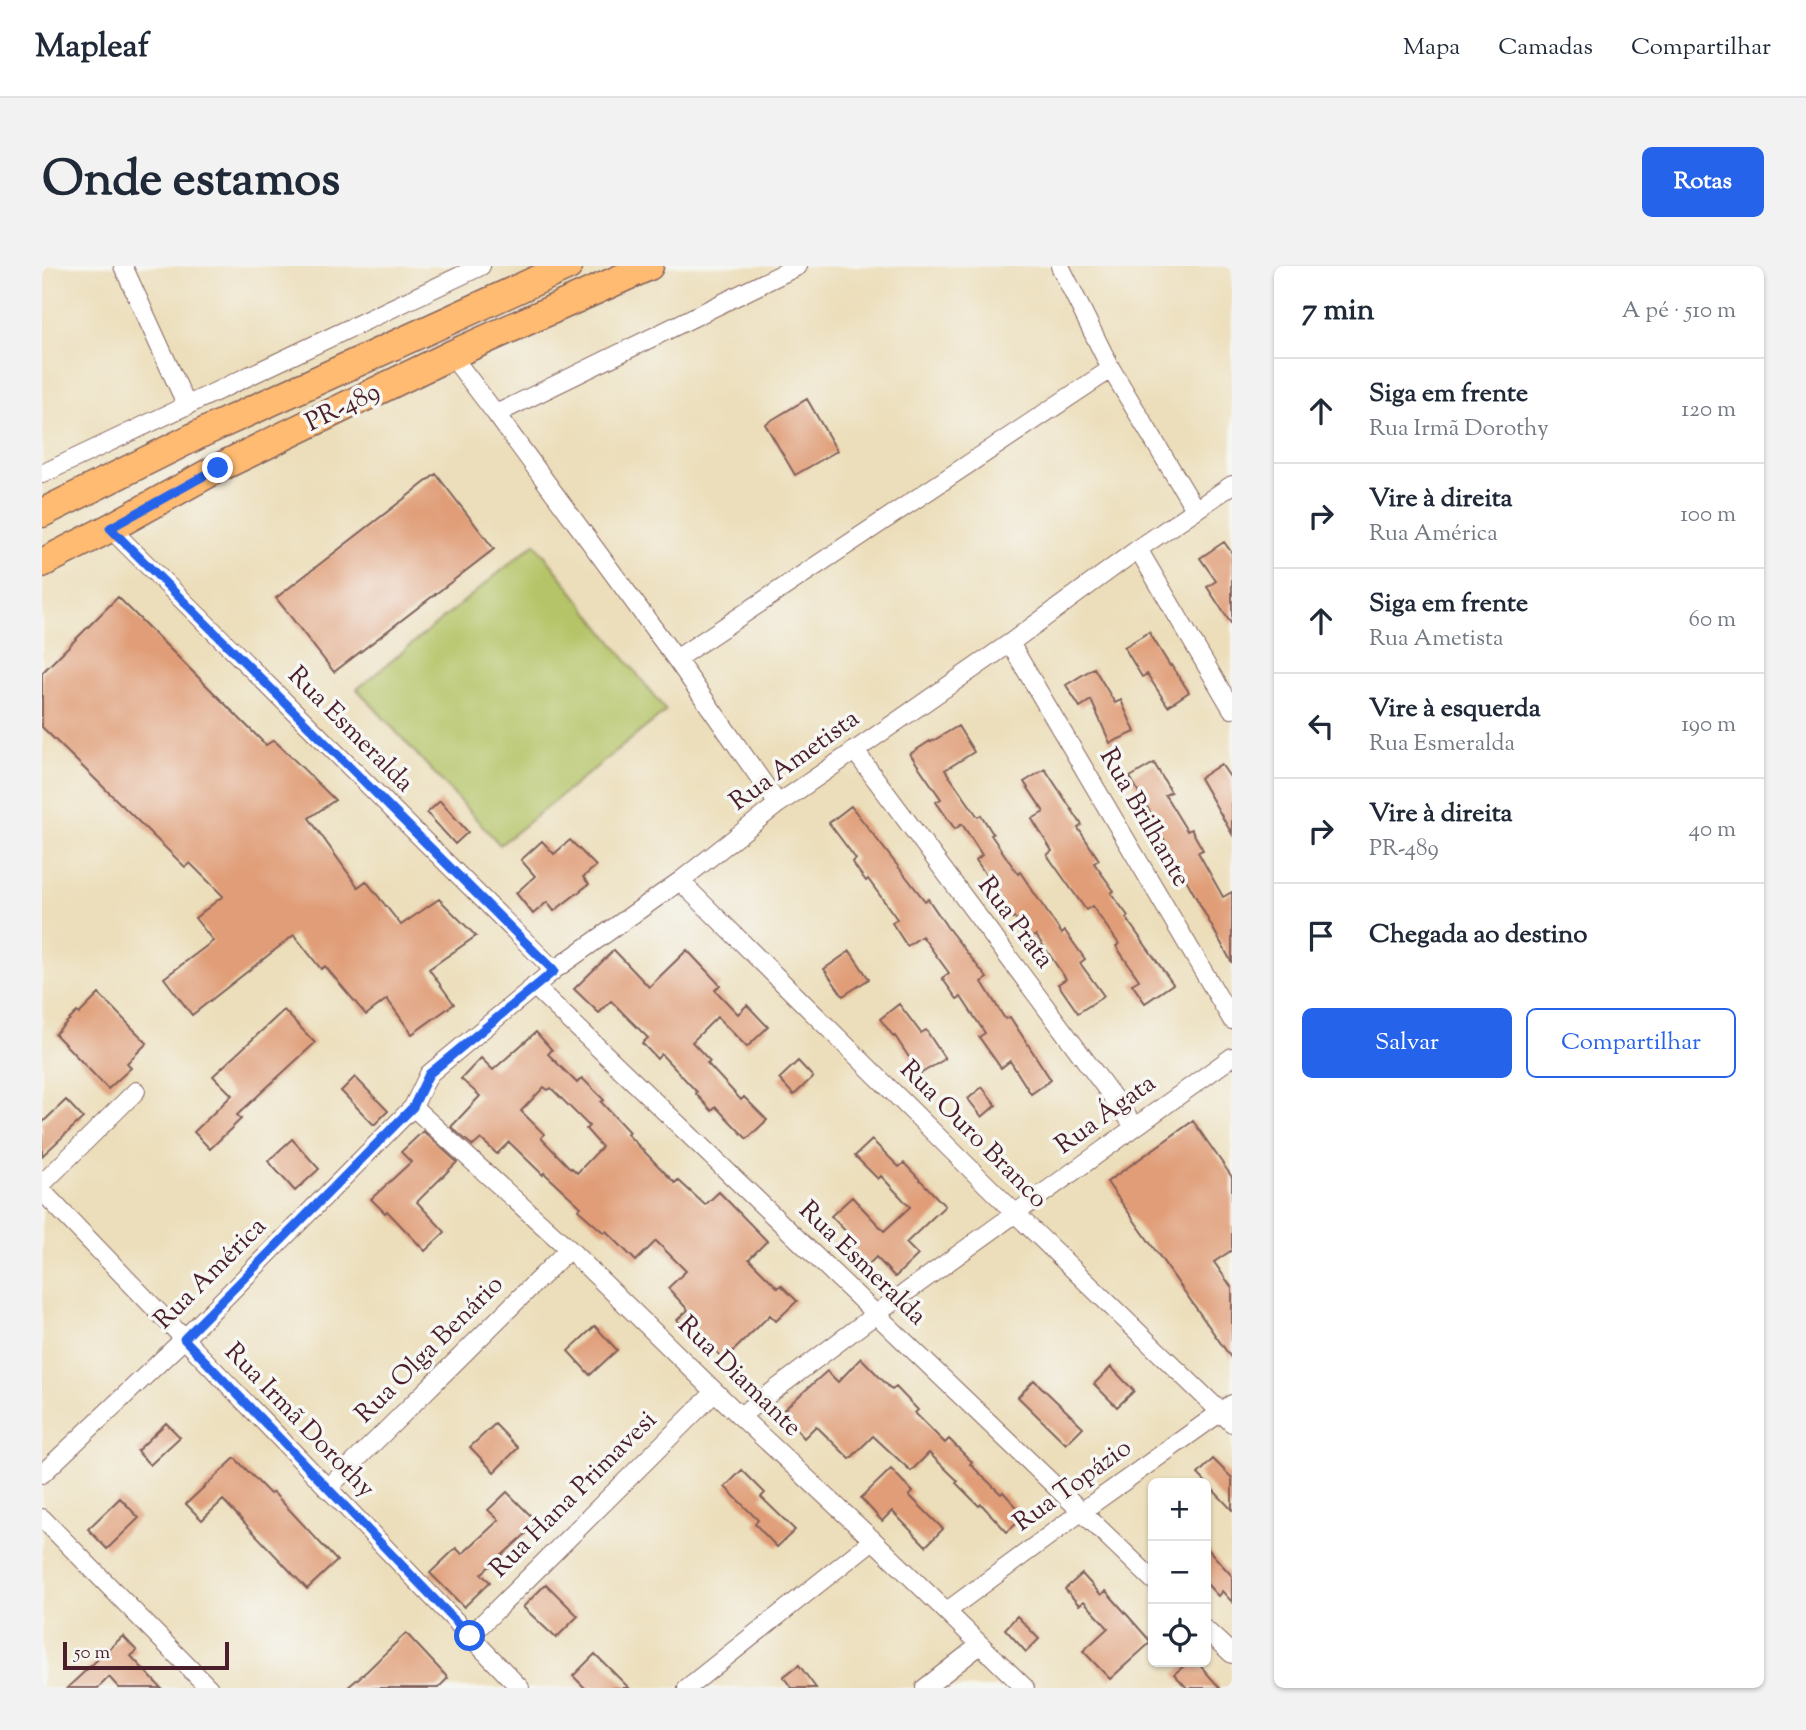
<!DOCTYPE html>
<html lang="pt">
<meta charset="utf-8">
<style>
:root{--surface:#fff;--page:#f2f2f3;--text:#1f2937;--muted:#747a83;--line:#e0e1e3;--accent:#2563eb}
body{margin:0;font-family:"Sorts Mill Goudy",serif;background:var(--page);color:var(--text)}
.controls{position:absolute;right:21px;bottom:21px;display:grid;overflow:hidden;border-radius:10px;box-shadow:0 2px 5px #0004}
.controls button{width:63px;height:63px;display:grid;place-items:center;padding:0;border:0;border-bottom:2px solid var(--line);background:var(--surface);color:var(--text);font:35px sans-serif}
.scale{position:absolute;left:21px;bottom:18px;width:166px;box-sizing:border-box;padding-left:7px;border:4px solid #4a1f2b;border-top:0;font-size:19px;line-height:24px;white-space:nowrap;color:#4a1f2b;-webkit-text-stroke:5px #f6f6f2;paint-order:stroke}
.stop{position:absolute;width:21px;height:21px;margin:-16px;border:5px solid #2563eb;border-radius:50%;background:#fff}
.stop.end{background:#2563eb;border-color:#fff;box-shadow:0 2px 7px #0008}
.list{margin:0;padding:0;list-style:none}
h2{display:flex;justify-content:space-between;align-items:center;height:91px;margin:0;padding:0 28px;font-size:30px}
h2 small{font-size:23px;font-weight:400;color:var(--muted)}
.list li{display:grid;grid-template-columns:46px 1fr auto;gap:21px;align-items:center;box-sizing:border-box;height:105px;padding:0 28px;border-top:2px solid var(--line)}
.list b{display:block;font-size:26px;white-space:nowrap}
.list p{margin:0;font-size:23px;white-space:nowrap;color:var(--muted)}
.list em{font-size:23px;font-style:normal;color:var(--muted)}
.actions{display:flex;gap:14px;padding:21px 28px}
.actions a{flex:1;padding:16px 0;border:2px solid var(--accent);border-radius:10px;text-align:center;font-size:24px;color:var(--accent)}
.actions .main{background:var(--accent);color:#fff}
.icon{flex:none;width:38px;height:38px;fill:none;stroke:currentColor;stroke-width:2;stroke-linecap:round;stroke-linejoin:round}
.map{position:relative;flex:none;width:1190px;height:1422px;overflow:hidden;border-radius:10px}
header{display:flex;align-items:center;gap:42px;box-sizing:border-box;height:98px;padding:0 35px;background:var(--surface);border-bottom:2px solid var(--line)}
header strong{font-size:33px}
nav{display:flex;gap:38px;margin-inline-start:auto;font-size:24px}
.intro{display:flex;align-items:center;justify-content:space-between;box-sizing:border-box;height:168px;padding:0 42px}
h1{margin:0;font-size:49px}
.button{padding:18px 32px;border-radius:10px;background:var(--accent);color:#fff;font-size:24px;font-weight:700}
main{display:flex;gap:42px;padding:0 42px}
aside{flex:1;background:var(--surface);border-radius:10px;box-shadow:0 2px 5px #0004}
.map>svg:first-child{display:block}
</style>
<header>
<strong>Mapleaf</strong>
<nav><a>Mapa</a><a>Camadas</a><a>Compartilhar</a></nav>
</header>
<div class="intro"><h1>Onde estamos</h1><a class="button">Rotas</a></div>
<main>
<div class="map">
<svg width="1190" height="1422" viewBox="0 0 1190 1422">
<rect width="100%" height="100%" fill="#f6f6f2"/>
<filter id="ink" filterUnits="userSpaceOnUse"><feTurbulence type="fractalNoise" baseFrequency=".0143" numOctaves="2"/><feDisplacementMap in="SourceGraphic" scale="14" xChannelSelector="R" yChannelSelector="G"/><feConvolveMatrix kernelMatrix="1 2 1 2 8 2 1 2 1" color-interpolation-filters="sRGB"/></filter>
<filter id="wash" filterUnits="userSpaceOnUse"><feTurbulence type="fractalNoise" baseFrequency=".00686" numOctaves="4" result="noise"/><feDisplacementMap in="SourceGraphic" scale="28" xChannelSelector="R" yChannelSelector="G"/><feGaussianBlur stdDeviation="1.57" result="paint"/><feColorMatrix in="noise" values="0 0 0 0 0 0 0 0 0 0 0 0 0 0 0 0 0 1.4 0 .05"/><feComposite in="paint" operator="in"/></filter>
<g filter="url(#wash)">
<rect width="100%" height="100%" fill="#ecdeba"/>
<path fill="#b5c467" stroke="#807249" stroke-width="2" d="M 493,277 L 624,445 L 458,579 L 315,423 Z"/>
<g id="blocks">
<path fill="#e09d77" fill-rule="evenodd" d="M 765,133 L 795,185 L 753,209 L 723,158 Z
M 394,208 L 452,283 L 292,406 L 234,332 Z
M 1182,276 L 1190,287 L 1190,359 L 1165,321 L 1174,315 L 1158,292 Z
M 76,331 L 224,479 L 232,474 L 293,534 L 267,552 L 316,621 L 324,615 L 359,659 L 397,633 L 434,670 L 387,703 L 412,738 L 370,768 L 345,733 L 324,749 L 283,700 L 279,703 L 252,669 L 150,749 L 122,712 L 171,675 L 153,652 L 181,630 L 148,597 L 143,601 L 0,461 L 0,407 Z
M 1107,366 L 1128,400 L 1129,399 L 1147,426 L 1126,440 L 1105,408 L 1100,411 L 1082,381 Z
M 1052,402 L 1073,437 L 1079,434 L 1093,466 L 1068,477 L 1049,434 L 1038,441 L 1024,419 Z
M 916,460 L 932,486 L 903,504 L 936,551 L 939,549 L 951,568 L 949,569 L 976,608 L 978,606 L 1020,668 L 1023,665 L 1043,693 L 1038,697 L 1062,730 L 1036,747 L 1016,718 L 1024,713 L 994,669 L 987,673 L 972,651 L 970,653 L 952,629 L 956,627 L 934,594 L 940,589 L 920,558 L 913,563 L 894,536 L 899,533 L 868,488 L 888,475 L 889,476 Z
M 1112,497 L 1129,526 L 1123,529 L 1145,565 L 1149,563 L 1161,584 L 1156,586 L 1181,631 L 1190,626 L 1190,697 L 1118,566 L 1115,568 L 1104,548 L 1108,546 L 1088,511 Z
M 1179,498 L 1190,514 L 1190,568 L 1158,512 Z
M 1003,503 L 1040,559 L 1036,562 L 1057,594 L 1052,597 L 1072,625 L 1069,627 L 1086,650 L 1084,652 L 1131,718 L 1103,737 L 1090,718 L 1097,714 L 1074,680 L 1077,678 L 1050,640 L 1044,644 L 1005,589 L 1010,585 L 990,553 L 1002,546 L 982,516 Z
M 398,535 L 426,566 L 413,578 L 385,547 Z
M 809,540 L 883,635 L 886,633 L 905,661 L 945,712 L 940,716 L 963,753 L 968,751 L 1009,814 L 989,828 L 968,795 L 959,802 L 937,771 L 943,767 L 919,731 L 915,733 L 900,712 L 907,707 L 880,670 L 865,680 L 850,657 L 855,653 L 826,613 L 824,615 L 810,596 L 814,593 L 787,557 Z
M 528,574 L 554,600 L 541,611 L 547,618 L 512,645 L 505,636 L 491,648 L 474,627 L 493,610 L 479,594 L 500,575 L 512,588 Z
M 572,684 L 607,721 L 645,684 L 678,719 L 673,724 L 696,748 L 705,739 L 726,761 L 705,781 L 675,751 L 650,776 L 668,795 L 665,797 L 699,834 L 702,831 L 725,854 L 705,873 L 674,841 L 670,845 L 654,828 L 655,826 L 619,788 L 615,793 L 600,777 L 606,772 L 569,735 L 557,747 L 532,723 Z
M 808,685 L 827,713 L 801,730 L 782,703 Z
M 57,728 L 105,777 L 85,797 L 89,802 L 66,823 L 13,768 L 35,746 L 37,748 Z
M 857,738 L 879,767 L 884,764 L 903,793 L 878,808 L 853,770 L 852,771 L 838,753 Z
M 242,744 L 273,777 L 195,849 L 199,853 L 168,883 L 152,866 L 190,829 L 171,810 Z
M 494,766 L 510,784 L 506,788 L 535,817 L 540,812 L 562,834 L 559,836 L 587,866 L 585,868 L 633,917 L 636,914 L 663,939 L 677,926 L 725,975 L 707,993 L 736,1022 L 739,1019 L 755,1035 L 734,1055 L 728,1049 L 682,1094 L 663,1073 L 658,1078 L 635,1054 L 646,1044 L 626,1022 L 644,1005 L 614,975 L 594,995 L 564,965 L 562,967 L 536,944 L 539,941 L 502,907 L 501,909 L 467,876 L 455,888 L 439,873 L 431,880 L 409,861 L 438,830 L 419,813 L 439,792 L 451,804 ZM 502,821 L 506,824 L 509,822 L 547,860 L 544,863 L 560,881 L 535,907 L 530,902 L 529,903 L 499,872 L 502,868 L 479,845 Z
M 756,795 L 771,811 L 752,829 L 737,813 Z
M 313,811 L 346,845 L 332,859 L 299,825 Z
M 940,821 L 954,839 L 940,851 L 926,833 Z
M 24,834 L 41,852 L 0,890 L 0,857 Z
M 1151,855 L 1190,911 L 1190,984 L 1172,996 L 1190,1022 L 1190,1093 L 1065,916 Z
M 381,865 L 415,896 L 375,936 L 403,966 L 383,985 L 345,945 L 343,947 L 329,933 L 369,896 L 359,886 Z
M 250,873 L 277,903 L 253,925 L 226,895 Z
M 830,874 L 857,901 L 862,897 L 903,940 L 864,977 L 876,989 L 853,1011 L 834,991 L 826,999 L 809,980 L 814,976 L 789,950 L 810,931 L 842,965 L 868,941 L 839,910 L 836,913 L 813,890 Z
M 553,1060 L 575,1084 L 548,1109 L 526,1085 Z
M 819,1092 L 850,1124 L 854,1121 L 876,1144 L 873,1147 L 903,1177 L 907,1173 L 930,1196 L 928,1198 L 959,1228 L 961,1226 L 983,1250 L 965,1266 L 939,1238 L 937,1240 L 914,1217 L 916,1215 L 887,1187 L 869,1205 L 831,1170 L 808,1193 L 774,1160 L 762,1172 L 739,1146 L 785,1105 L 796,1116 Z
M 1069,1101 L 1092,1125 L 1075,1141 L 1052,1118 Z
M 992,1114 L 1041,1161 L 1024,1178 L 976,1131 Z
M 124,1157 L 138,1171 L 108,1199 L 95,1185 Z
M 453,1158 L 476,1182 L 452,1206 L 428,1181 Z
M 193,1192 L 228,1228 L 231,1226 L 295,1295 L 265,1323 L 181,1234 L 160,1254 L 144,1238 Z
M 1171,1193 L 1190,1212 L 1190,1244 L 1156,1208 Z
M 849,1203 L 871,1226 L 867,1229 L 901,1263 L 884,1280 L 850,1245 L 840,1255 L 819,1232 Z
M 700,1204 L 723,1227 L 719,1231 L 753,1264 L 735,1281 L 713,1258 L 716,1254 L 683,1221 Z
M 465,1226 L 496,1257 L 439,1308 L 448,1316 L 422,1341 L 388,1307 L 414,1282 L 420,1288 L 457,1254 L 446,1244 Z
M 78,1232 L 97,1252 L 65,1283 L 46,1263 Z
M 1164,1281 L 1190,1310 L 1190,1336 L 1180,1325 L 1176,1330 L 1164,1317 Z
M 1040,1308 L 1059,1329 L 1064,1325 L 1109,1376 L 1068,1413 L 1041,1385 L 1066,1362 L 1042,1335 L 1037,1339 L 1023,1323 Z
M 504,1318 L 536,1350 L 514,1372 L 481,1341 Z
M 975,1350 L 997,1373 L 984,1386 L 963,1363 Z
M 364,1367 L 406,1412 L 396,1422 L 305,1422 L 325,1405 Z
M 81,1370 L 95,1385 L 89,1390 L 119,1422 L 77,1422 L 67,1411 L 56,1422 L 25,1422 Z
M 553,1388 L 587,1422 L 543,1422 L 531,1410 Z
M 1147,1396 L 1155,1396 L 1178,1422 L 1145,1422 L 1132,1408 Z
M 757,1399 L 774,1422 L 750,1422 L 741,1411 Z"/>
</g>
</g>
<g filter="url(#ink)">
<use href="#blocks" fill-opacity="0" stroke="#83625d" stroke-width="2"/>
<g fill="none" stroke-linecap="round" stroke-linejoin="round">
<defs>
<path id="minor" d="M 81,0 L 145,140
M 1018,0 L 1069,103 L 1153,243
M 409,89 L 454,148 L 756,0
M 454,148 L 634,393 L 736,538
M 0,208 L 439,0
M 68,262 L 512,704
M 1096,283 L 1190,443
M 968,377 L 1190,754
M 634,393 L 1069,103
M 812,484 L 1093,861
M 638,615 L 973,947 L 1190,1157
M 492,720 L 1111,1314
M 371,841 L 527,983 L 698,1150 L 831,1274 L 983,1422
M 0,918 L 94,825
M 0,925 L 478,1422
M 698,1150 L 834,1048 L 1190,791
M 0,1208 L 142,1073 L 371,841 L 387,808 L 512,704 L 638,615 L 736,538 L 968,377 L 1096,283 L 1190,219
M 285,1223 L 527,983
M 0,1252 L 167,1422
M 905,1345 L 1039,1246 L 1190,1138
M 1164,1364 L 1190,1388
M 428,1370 L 673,1126
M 645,1422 L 831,1274
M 883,1422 L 938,1379"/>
<path id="primary" d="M 0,247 L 162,166 L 526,0
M 0,297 L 68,262 L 176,202 L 409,89 L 607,0"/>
</defs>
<use href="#minor" stroke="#83625d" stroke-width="20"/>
<use href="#primary" stroke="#83625d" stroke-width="31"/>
<use href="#minor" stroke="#fff" stroke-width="18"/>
<use href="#primary" stroke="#ffbb71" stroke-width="28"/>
</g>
</g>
<g fill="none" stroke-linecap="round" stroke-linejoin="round" filter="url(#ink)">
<path stroke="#2563eb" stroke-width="9" d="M 176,202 L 68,262 L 512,705 L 387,808 L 371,841 L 142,1073 L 428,1370"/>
</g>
<g text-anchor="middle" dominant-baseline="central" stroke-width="7" stroke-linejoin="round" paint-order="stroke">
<g font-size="26" fill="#4a1f2b" stroke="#f6f6f2">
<text transform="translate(301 142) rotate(-26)">PR-489</text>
<text transform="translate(308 464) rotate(45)">Rua Esmeralda</text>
<text transform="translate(753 495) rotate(-36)">Rua Ametista</text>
<text transform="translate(1102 552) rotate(60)">Rua Brilhante</text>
<text transform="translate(973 657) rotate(53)">Rua Prata</text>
<text transform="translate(1064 849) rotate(-36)">Rua Ágata</text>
<text transform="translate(931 869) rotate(45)">Rua Ouro Branco</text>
<text transform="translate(820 998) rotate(44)">Rua Esmeralda</text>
<text transform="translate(169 1008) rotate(-45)">Rua América</text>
<text transform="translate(388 1084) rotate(-45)">Rua Olga Benário</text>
<text transform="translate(697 1111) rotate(44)">Rua Diamante</text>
<text transform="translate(257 1155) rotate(46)">Rua Irmã Dorothy</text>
<text transform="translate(1031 1220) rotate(-36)">Rua Topázio</text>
<text transform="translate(532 1229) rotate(-45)">Rua Hana Primavesi</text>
</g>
</g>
</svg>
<div class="controls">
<button>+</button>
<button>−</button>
<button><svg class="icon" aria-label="locate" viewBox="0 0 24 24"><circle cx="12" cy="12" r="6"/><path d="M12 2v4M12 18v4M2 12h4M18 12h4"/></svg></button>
</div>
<div class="scale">50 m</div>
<div class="stop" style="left:428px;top:1370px"></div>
<div class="stop end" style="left:176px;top:202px"></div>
</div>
<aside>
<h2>7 min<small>A pé · 510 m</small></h2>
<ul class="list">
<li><svg class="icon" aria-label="ahead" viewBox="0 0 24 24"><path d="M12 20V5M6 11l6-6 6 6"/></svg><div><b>Siga em frente</b><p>Rua Irmã Dorothy</p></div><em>120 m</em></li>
<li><svg class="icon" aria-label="right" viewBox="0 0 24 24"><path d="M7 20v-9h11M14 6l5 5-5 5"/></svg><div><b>Vire à direita</b><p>Rua América</p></div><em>100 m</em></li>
<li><svg class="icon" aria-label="ahead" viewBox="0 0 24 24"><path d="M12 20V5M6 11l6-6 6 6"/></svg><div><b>Siga em frente</b><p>Rua Ametista</p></div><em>60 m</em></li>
<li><svg class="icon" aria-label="left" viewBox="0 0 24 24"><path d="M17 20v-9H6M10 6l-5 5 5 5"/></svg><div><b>Vire à esquerda</b><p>Rua Esmeralda</p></div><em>190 m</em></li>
<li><svg class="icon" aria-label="right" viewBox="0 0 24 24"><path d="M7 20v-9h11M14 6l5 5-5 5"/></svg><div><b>Vire à direita</b><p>PR-489</p></div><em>40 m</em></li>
<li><svg class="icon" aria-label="arrive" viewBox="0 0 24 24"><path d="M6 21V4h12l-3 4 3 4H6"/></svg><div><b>Chegada ao destino</b></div></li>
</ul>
<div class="actions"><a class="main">Salvar</a><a>Compartilhar</a></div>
</aside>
</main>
